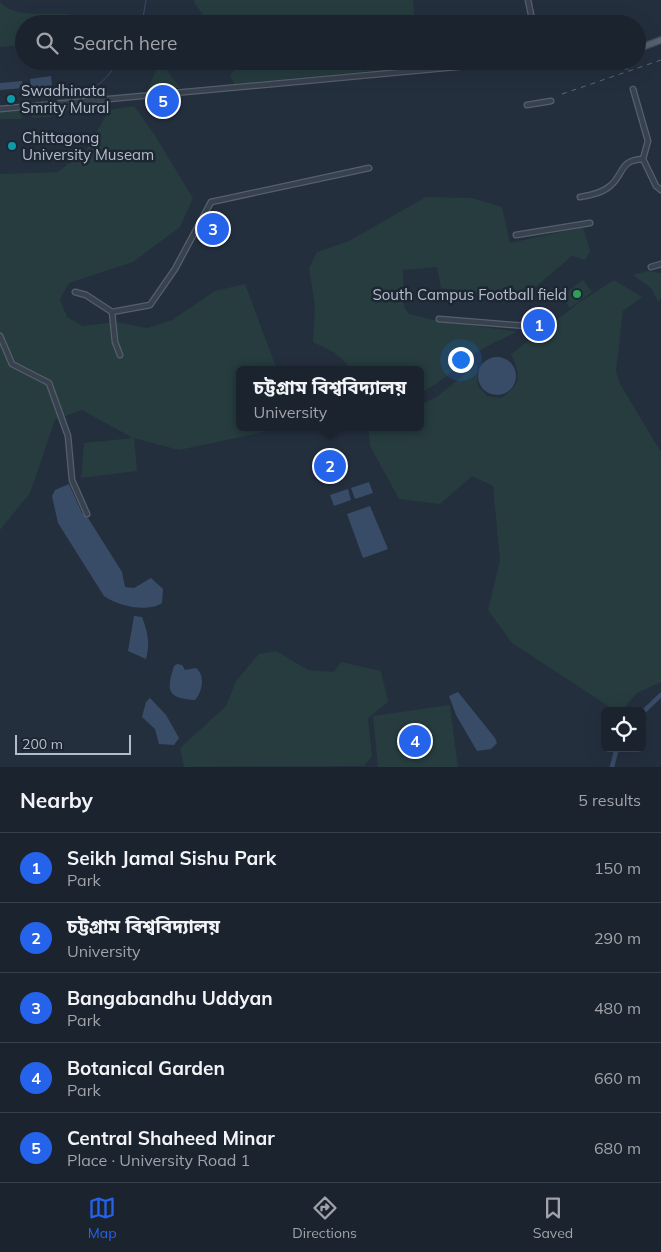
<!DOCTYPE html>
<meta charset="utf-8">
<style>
:root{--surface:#1b232e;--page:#282f3a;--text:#f1f3f6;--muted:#a0a4aa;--line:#39404a;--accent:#2563eb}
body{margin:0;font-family:Mulish,"Noto Sans Bengali",sans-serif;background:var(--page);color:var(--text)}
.controls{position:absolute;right:15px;bottom:15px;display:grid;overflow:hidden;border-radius:8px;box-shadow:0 5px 20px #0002}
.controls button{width:45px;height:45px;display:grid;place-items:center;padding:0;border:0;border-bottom:1px solid var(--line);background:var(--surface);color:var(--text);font:25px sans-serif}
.scale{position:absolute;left:15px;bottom:12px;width:116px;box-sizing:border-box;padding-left:5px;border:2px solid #b4bcc9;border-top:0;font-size:14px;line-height:18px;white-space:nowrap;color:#b4bcc9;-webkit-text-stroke:4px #1d2633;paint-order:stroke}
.you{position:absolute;left:460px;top:359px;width:18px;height:18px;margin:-12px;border:4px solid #fff;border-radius:50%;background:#1a73e8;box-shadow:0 0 0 8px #1a73e833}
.badge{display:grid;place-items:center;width:32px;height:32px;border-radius:50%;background:var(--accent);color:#fff;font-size:16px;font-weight:700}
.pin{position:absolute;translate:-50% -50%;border:2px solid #fff;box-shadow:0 1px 5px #0006}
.popup{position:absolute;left:236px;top:366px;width:188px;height:65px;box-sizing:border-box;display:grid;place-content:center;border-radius:8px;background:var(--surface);filter:drop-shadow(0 1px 4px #0005);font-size:16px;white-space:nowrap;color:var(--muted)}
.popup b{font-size:19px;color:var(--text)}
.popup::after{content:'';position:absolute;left:50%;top:100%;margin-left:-10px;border:10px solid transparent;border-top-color:var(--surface)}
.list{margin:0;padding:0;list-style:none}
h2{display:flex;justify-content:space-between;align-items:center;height:65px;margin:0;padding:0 20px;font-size:21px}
h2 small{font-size:16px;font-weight:400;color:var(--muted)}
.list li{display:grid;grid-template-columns:32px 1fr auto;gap:15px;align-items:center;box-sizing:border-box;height:70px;padding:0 20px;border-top:1px solid var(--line)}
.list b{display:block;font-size:19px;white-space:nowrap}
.list p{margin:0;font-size:16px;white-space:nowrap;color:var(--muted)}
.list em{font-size:16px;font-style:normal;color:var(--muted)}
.icon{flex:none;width:28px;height:28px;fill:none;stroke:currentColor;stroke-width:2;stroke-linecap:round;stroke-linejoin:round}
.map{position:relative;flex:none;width:661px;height:767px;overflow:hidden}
.search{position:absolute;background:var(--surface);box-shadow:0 5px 20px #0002;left:15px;right:15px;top:15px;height:55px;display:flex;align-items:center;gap:12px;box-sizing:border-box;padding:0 18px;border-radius:28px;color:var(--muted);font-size:19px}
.sheet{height:415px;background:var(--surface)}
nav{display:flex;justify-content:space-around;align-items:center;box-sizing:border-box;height:70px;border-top:1px solid var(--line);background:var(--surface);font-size:14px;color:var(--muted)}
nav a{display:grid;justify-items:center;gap:2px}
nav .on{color:var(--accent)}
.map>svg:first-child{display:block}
</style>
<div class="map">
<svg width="661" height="767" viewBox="0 0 661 767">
<rect width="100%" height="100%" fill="#242f3e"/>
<path fill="#263c3f" d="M 195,0 L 413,0 L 415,24 L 209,24 L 194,2 Z
M 0,2 C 15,19 47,12 68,14 C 75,15 83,20 89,24 L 24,24 L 24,45 L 0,47 Z
M 160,61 L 178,85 L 181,88 L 147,91 Z
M 238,61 L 477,61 L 234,84 L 230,75 L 240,66 Z
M 108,93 L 108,97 L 58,101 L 58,97 Z
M 88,103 L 50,117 L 32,118 L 30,109 Z
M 134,106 L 154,134 L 193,198 L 180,227 L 133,262 L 69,283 L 60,299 L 67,317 L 83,326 L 116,322 L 147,328 L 172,320 L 215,291 L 245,284 L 277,370 L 240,370 L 240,427 L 277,427 L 278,429 L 179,450 L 134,438 L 137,471 L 81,478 L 84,443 L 133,438 L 82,410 L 55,420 L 30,493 L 0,530 L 0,174 L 58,172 L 87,149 L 109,110 Z
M 20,110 L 22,119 L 0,119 L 0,111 Z
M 426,197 L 472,198 L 502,207 L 510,243 L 583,227 L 590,251 L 585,260 L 572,256 L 520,300 L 441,288 L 437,267 L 403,270 L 404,307 L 409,314 L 438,321 L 513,331 L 515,333 C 499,340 482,348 467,359 C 450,373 440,383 420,393 L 420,370 L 353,370 L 335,353 L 313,342 L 315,306 L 309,268 L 317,252 L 347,242 Z
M 647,271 L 661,273 L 661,298 L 658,302 L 651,288 L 633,275 Z
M 583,280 L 592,292 L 570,308 L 561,296 Z
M 614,280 L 642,297 L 623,311 L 616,371 L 620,384 L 661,452 L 661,682 L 637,693 L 621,711 L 616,711 L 512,643 L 488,610 L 500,560 L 493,486 L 472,476 L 440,504 L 399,499 L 370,446 L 368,427 L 420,427 L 420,405 L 437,397 L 477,364 L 478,386 L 487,396 L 501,398 C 522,384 521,376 511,354 L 580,302 Z
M 276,651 L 308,670 L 334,672 L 341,662 L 381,671 L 388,702 L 368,718 L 372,756 L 364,766 L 184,767 L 180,748 L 226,706 L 236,681 L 259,654 Z
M 450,705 L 458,767 L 378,767 L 373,716 Z"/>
<path fill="#394c67" d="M 51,76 L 53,95 L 32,97 L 30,79 Z
M 22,81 L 23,88 L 0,90 L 0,83 Z
M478 376a19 19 0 1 1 38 0a19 19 0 1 1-38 0Z
M 369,482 L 373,493 L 355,499 L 351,488 Z
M 69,484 L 82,513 L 88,518 L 122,572 L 125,587 L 134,588 L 151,578 L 163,589 L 162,603 C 147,613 119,606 104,596 L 58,523 L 52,496 L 55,490 Z
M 348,489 L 351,500 L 334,506 L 330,495 Z
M 370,506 L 388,549 L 363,558 L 347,514 Z
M 134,616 L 142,617 C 148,632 150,644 146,659 L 128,651 Z
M 177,664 L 182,665 L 185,670 L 196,668 C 206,676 202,692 195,700 C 167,698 166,691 174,666 Z
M 458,692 L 495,738 L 497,743 L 491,749 L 477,751 L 456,715 L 449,696 Z
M 150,698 L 166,715 L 179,738 L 174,745 L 159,744 L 155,729 L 142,717 L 146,702 Z"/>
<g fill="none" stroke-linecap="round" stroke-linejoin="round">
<path stroke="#394c67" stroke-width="1" d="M 142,24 L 146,0
M 53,92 C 86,94 100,91 118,61"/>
<path stroke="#394c67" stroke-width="4.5" d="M 642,713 L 661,695
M 612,767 L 617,748"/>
<defs>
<path id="minor" d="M 528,0 L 533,24
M 534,61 L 541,66 L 547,61
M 621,61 L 626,66
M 633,89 L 648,141 L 643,159
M 527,105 L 551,101
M 0,109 L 522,61
M 643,159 L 656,186 L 661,190
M 580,197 C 590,195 602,193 610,186 C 624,175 619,160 643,159
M 516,235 L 590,223
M 651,267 L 661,264
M 75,292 L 86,295 L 112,312 L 150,305 L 175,269 L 211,202 L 369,168
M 112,312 L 115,342 L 120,355
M 439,319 L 527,326
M 0,336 L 12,364 L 49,383 L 68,436 L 72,480 L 87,514"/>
<path id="major" d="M 637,49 L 661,40"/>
</defs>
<use href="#minor" stroke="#565f6c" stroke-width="7"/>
<use href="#major" stroke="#414a57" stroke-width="8"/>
<use href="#minor" stroke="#38414e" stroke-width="4.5"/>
<use href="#major" stroke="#56606e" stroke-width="5.5"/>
<path stroke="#5a6575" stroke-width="1" stroke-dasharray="5 5" stroke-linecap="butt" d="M 562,94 L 661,60"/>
</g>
<g fill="#0f9aa8" stroke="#1d2633" stroke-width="2">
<circle cx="11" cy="99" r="5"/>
<circle cx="12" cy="146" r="5"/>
</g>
<circle fill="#2e9e5b" stroke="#1d2633" stroke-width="2" cx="577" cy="294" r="5"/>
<g text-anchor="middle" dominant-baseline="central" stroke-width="5" stroke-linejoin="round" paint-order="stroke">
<g font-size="15" fill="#b4bcc9" stroke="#1d2633" text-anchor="start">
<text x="21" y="90">Swadhinata<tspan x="21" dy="17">Smrity Mural</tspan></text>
<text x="22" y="137">Chittagong<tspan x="22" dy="17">University Museam</tspan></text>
<text x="567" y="294" text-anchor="end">South Campus Football field</text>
</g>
</g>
</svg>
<div class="controls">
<button><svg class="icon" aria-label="locate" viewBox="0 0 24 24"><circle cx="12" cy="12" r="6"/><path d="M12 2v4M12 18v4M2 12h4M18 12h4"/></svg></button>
</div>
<div class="scale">200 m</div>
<div class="you"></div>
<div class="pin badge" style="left:539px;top:325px">1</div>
<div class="pin badge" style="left:330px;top:466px">2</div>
<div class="popup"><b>চট্টগ্রাম বিশ্ববিদ্যালয়</b>University</div>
<div class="pin badge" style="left:213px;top:229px">3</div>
<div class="pin badge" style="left:415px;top:741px">4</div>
<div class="pin badge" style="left:163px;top:101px">5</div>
<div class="search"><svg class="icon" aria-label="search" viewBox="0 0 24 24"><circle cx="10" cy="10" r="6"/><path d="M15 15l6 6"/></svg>Search here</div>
</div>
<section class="sheet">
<h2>Nearby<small>5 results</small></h2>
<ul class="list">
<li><span class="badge">1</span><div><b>Seikh Jamal Sishu Park</b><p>Park</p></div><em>150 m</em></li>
<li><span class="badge">2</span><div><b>চট্টগ্রাম বিশ্ববিদ্যালয়</b><p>University</p></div><em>290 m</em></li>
<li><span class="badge">3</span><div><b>Bangabandhu Uddyan</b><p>Park</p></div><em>480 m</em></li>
<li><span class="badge">4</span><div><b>Botanical Garden</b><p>Park</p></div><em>660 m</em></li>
<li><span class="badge">5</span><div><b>Central Shaheed Minar</b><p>Place · University Road 1</p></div><em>680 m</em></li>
</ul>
</section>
<nav>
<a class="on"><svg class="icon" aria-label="map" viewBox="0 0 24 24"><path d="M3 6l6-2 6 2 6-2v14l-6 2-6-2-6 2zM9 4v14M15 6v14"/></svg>Map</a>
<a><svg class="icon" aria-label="directions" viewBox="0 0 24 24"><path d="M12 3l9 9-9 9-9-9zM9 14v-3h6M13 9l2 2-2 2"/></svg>Directions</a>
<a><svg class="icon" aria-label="saved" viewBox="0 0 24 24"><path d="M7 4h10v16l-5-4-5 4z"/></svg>Saved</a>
</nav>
